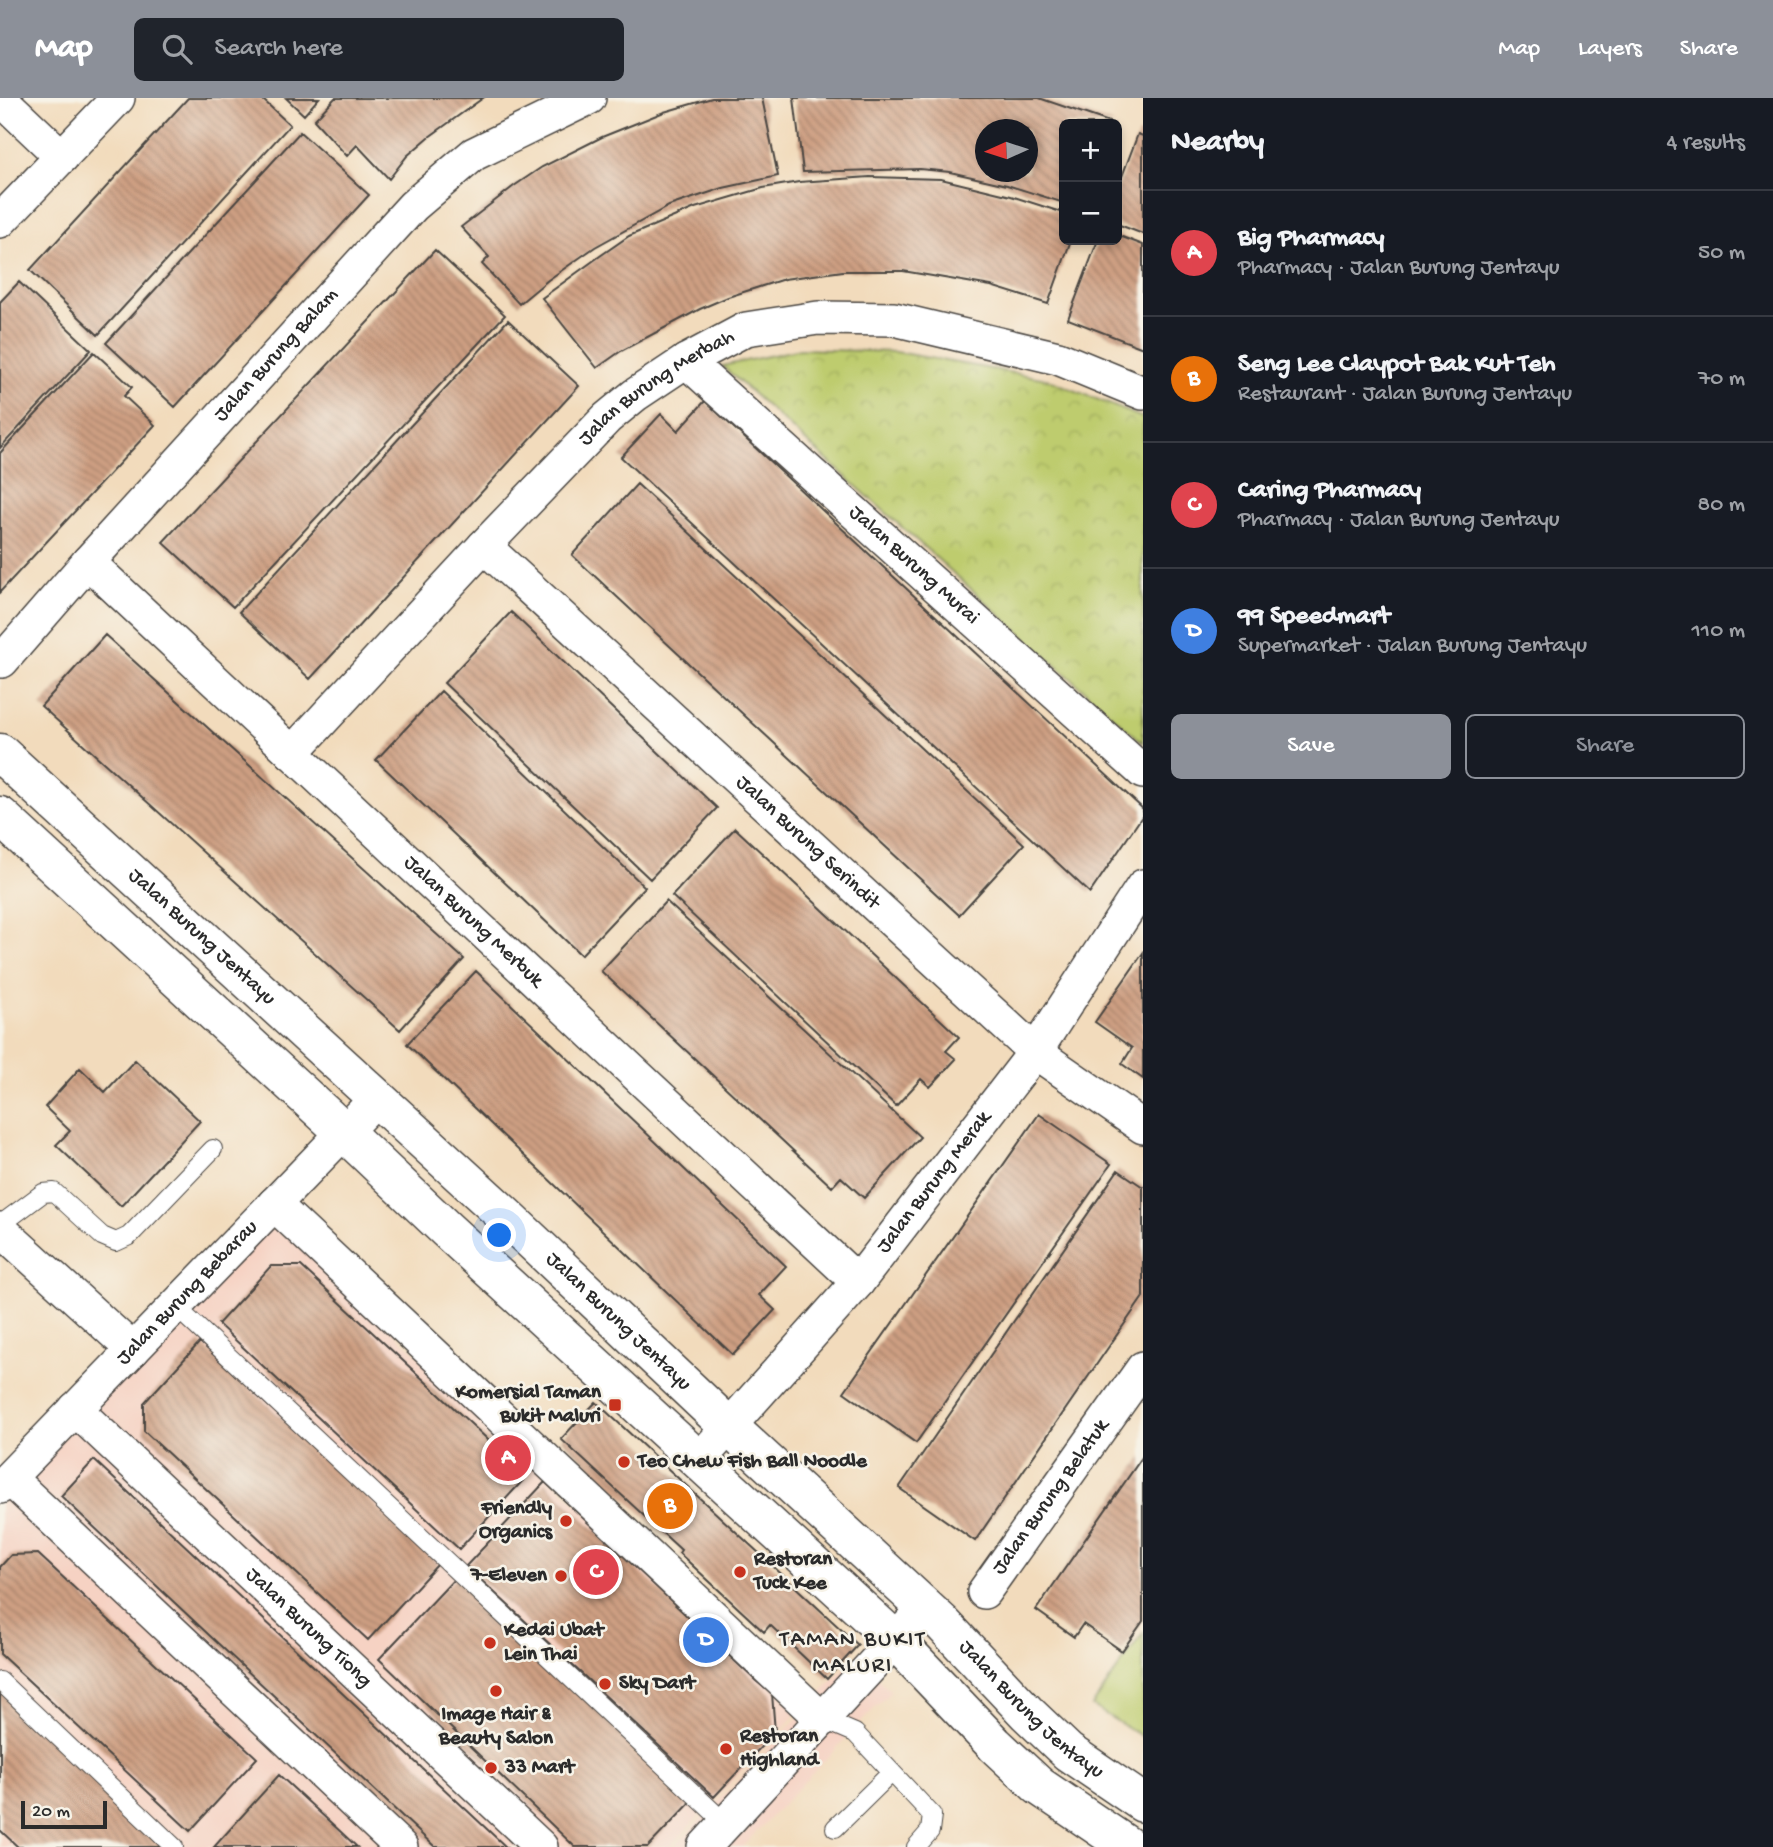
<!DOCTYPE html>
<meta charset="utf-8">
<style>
:root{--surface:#171b24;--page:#20242c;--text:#f1f3f6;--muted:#9ea1a6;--line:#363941;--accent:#8c9099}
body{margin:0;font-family:"Gochi Hand",sans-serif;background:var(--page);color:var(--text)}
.controls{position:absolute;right:21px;top:21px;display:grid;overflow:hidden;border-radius:10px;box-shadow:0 4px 10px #0003}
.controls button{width:63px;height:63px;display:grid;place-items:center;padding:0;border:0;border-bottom:2px solid var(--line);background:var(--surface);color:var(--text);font:35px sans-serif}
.compass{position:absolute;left:975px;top:21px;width:63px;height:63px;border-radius:50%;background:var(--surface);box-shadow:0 4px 10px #0003;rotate:267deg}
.scale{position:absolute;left:21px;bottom:18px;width:86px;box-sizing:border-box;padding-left:7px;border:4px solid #2b2b2b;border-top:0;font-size:19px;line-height:24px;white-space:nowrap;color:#2b2b2b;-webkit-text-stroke:5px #f7f3e8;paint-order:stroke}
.you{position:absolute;left:500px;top:1138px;width:24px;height:24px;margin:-18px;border:5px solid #fff;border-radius:50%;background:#1a73e8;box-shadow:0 0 0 10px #1a73e833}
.badge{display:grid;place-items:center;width:46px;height:46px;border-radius:50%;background:var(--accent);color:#fff;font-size:23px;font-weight:700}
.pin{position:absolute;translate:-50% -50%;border:4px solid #fff;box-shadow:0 2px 7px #0006}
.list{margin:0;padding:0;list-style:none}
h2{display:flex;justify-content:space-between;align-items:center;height:91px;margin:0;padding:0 28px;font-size:30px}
h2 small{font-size:23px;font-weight:400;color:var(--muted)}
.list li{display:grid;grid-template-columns:46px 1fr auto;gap:21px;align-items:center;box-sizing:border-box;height:126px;padding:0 28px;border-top:2px solid var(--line)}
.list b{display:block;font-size:26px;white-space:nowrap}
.list p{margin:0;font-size:23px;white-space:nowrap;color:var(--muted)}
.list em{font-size:23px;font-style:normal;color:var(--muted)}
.actions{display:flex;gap:14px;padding:21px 28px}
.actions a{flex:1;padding:16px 0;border:2px solid var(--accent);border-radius:10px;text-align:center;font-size:24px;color:var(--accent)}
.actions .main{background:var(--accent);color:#fff}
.icon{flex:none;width:38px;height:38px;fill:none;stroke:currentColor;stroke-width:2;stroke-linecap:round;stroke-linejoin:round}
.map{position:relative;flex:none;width:1143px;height:1749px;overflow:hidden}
header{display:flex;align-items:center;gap:42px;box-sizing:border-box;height:98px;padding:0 35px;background:var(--accent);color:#fff}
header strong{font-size:33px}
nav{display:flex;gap:38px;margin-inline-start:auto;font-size:24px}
.search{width:490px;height:63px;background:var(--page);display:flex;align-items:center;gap:18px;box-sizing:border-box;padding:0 24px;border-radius:10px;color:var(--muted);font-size:26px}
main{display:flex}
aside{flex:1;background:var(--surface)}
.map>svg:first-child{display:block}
</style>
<header>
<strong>Map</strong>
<div class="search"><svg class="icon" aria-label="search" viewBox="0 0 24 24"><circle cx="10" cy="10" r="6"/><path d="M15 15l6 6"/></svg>Search here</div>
<nav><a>Map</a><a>Layers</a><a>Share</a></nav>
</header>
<main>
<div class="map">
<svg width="1143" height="1749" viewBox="0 0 1143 1749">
<defs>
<pattern id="park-crowns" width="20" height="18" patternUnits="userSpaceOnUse" patternTransform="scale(1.75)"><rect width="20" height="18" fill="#becc6e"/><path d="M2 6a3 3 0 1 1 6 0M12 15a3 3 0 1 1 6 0" fill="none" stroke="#a3af5f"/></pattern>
<pattern id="building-back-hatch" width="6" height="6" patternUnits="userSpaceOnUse" patternTransform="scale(1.75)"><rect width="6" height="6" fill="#ce9f82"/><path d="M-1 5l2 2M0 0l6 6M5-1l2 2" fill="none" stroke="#a7826b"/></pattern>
</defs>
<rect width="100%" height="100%" fill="#f7f3e8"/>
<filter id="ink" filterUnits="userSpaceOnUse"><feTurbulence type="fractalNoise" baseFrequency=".0143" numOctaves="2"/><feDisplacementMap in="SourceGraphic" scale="14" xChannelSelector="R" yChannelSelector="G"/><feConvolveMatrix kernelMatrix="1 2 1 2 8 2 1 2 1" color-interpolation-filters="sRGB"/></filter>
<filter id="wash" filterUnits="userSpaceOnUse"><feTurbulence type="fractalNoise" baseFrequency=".00686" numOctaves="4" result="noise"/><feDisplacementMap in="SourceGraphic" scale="28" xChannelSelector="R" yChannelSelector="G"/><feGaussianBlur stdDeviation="1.57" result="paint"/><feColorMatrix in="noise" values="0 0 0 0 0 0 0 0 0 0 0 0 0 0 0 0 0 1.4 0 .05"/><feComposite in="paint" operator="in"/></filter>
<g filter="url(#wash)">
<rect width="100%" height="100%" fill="#f2dbbc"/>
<path fill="#f6d2c3" d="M 274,1122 L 799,1613 L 670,1749 L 0,1749 L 0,1405 Z
M 855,1559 L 891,1593 L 742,1749 L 674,1749 Z"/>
<path fill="#becc6e" stroke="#747c4c" stroke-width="2" d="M 1143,1535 L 1143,1639 L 1092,1608 Z"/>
<path fill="url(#park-crowns)" stroke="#747c4c" stroke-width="2" d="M 800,251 L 896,254 L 1047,281 L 1143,320 L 1143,645 L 722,268 Z"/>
<g id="blocks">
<path fill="url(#building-back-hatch)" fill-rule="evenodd" d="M 188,0 L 261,0 L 290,27 L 98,237 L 30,172 Z
M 286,0 L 319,0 L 304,17 Z
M 335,0 L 483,0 L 429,39 L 407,58 L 389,81 L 357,47 L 347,58 L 314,22 Z
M 712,0 L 762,0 L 778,78 L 723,90 L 669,108 L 595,149 L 548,182 L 519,206 L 482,166 L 489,159 L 461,129 L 514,88 L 542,69 L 602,39 L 664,14 Z
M 794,0 L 1039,0 L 1115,26 L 1064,26 L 1064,105 L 1007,87 L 950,74 L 920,71 L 803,74 ZM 986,32 L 1028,32 L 1028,74 L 986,74 Z
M 300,34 L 369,97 L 175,309 L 106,245 Z
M 1138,36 L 1143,38 L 1143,136 L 1117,126 L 1117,92 Z
M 870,79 L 941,81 L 1011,98 L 1064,115 L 1064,142 L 1071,142 L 1048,206 L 991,188 L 903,173 L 843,173 L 784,181 L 728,199 L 700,211 L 621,253 L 597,270 L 542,200 L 600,158 L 629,138 L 695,110 L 763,90 L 799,84 Z
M 1117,137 L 1143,147 L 1143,250 L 1068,221 L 1098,142 L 1117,142 Z
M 435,152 L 505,217 L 233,509 L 163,444 Z
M 19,184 L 91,252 L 0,350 L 0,204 Z
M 508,222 L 579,288 L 310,581 L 239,514 Z
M 94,254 L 132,289 L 124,298 L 155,327 L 0,494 L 0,355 Z
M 705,303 L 1143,711 L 1143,717 L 1090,795 L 621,359 L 661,316 L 678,333 Z
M 637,386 L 1024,746 L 959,817 L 572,457 Z
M 511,514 L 717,710 L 650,781 L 444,585 Z
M 105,537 L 464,861 L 400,932 L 41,608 Z
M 441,593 L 645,789 L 581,857 L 376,662 Z
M 735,730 L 959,939 L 946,953 L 956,961 L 930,989 L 921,981 L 896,1008 L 672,798 Z
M 666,803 L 920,1039 L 864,1100 L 841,1079 L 832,1089 L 601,873 Z
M 1143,855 L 1143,981 L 1122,966 L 1132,950 L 1095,924 Z
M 476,873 L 786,1168 L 759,1197 L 775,1212 L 733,1257 L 407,946 Z
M 135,962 L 200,1023 L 121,1108 L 56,1047 L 70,1033 L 45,1009 L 80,970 L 105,994 Z
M 1039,1016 L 1111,1066 L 916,1345 L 844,1294 Z
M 1118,1072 L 1143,1089 L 1143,1199 L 975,1443 L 899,1390 Z
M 271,1168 L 301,1168 L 527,1378 L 459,1451 L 218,1226 Z
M 200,1244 L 438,1466 L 368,1542 L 144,1333 L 144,1305 Z
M 596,1304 L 858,1547 L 827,1581 L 770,1527 L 764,1534 L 679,1455 L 681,1452 L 561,1341 Z
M 1143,1358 L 1143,1523 L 1122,1553 L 1083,1526 L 1074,1539 L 1036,1512 Z
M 94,1362 L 506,1749 L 435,1749 L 61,1398 Z
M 545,1384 L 756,1583 L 772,1596 L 775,1634 L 714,1699 L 466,1468 Z
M 38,1456 L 257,1660 L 190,1733 L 0,1556 L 0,1469 L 11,1457 Z
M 458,1477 L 695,1700 L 648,1749 L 575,1749 L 379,1561 Z
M 0,1591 L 170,1749 L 18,1749 L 0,1732 Z
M 279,1677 L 342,1735 L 357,1749 L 214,1749 Z"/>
</g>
</g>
<g filter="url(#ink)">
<use href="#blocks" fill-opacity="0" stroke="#494541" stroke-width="2"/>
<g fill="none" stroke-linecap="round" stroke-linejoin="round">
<defs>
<path id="lane" d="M 0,1127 L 43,1095 L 54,1094 L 102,1138 L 116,1144 L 129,1138 L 213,1051
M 175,1208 L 725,1725
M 0,1583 L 174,1749
M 822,1621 L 855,1635 L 932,1717 L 930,1733 L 916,1749
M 835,1730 L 892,1674"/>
<g id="street">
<path d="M 0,0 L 62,59"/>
<path d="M 0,123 L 118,0"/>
<path id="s1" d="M 686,263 L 1143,674"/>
<path id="s2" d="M 484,448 L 1035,954 L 1143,1029"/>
<path id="s3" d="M 88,464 L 858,1184"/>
<path id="s4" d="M 2,563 L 88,464 L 413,108 L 474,56 L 589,0"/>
<path id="s5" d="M 292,655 L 484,448 L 607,320 L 635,297 L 686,263 L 746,231 L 818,220 L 894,221 L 1058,260 L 1143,295"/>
<path d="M 274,1106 L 822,1621"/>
<path d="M 0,1131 L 133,1252"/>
<path id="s6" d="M 75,1311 L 541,1749"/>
<path id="s7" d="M 699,1362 L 858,1184 L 1035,954 L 1143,788"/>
<path d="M 9,1380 L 401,1749"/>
<path id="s8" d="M 0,1389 L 376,1001"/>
<path id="s9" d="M 984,1494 L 1143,1270"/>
<path d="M 704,1749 L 925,1510"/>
</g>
<g id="secondary">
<path id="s10" d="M 0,655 L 510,1122 L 728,1328 L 942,1525 L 1027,1615 L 1068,1654 L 1143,1705"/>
<path d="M 0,718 L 344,1034 L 447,1132 L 895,1542 L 995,1647 L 1039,1688 L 1129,1749"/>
</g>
</defs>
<use href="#lane" stroke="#494541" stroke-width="20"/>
<use href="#street" stroke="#494541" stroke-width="36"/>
<use href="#secondary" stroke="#494541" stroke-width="41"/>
<use href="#lane" stroke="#fff" stroke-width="18"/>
<use href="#street" stroke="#fff" stroke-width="33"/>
<use href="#secondary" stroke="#fff" stroke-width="38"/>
</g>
</g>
<g fill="#c8321e" stroke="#f7f3e8" stroke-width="2.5">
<rect x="608" y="1300" width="14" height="14" rx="3.5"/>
<circle cx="624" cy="1364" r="7"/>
<circle cx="566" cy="1423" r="7"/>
<circle cx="740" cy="1474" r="7"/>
<circle cx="561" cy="1478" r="7"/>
<circle cx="490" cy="1545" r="7"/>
<circle cx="605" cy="1586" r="7"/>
<circle cx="496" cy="1593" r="7"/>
<circle cx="726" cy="1651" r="7"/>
<circle cx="491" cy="1670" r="7"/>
</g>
<g text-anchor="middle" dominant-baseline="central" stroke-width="5" stroke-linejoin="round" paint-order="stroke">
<g font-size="21" fill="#2b2b2b" stroke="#f7f3e8">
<text stroke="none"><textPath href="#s4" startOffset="411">Jalan Burung Balam</textPath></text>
<text stroke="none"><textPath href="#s5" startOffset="518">Jalan Burung Merbah</textPath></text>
<text stroke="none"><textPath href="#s1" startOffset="306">Jalan Burung Murai</textPath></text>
<text stroke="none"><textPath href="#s2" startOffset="439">Jalan Burung Serindit</textPath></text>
<text stroke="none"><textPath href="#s3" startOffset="527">Jalan Burung Merbuk</textPath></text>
<text stroke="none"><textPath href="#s10" startOffset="273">Jalan Burung Jentayu</textPath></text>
<text stroke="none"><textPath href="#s7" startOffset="364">Jalan Burung Merak</textPath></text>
<text stroke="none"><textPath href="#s8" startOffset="270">Jalan Burung Bebarau</textPath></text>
<text stroke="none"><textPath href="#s10" startOffset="840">Jalan Burung Jentayu</textPath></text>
<text stroke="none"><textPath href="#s9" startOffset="116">Jalan Burung Belatuk</textPath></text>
<text stroke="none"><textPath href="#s6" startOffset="320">Jalan Burung Tiong</textPath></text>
<text stroke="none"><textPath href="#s10" startOffset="1407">Jalan Burung Jentayu</textPath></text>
</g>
<g font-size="21" font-weight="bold" fill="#2b2b2b" stroke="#f7f3e8" text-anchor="start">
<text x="601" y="1295" text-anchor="end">Komersial Taman<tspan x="601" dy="24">Bukit Maluri</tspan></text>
<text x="638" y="1364">Teo Chew Fish Ball Noodle</text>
<text x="552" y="1411" text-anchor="end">Friendly<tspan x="552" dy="24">Organics</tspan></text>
<text x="754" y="1462">Restoran<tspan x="754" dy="24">Tuck Kee</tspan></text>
<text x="547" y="1478" text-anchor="end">7-Eleven</text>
<text x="504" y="1533">Kedai Ubat<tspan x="504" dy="24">Lein Thai</tspan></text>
<text x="619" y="1586">Sky Dart</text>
<text x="496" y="1617" text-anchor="middle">Image Hair &amp;<tspan x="496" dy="24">Beauty Salon</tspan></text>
<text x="740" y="1639">Restoran<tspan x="740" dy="24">Highland</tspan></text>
<text x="505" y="1670">33 Mart</text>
</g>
<g font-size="23" letter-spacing="2" fill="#2b2b2b" stroke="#f7f3e8">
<text x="853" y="1542">TAMAN BUKIT<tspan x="853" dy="26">MALURI</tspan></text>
</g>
</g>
</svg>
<div class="controls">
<button>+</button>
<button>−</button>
</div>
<svg class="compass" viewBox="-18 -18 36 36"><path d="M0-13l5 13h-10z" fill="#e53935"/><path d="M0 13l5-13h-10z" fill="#9ea1a6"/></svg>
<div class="scale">20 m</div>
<div class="you"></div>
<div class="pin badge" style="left:508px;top:1360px;background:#e0444e">A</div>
<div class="pin badge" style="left:670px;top:1408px;background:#e8710a">B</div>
<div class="pin badge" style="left:596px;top:1474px;background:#e0444e">C</div>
<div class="pin badge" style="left:706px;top:1542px;background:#3f7fe0">D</div>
</div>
<aside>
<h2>Nearby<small>4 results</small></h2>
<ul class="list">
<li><span class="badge" style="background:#e0444e">A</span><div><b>Big Pharmacy</b><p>Pharmacy · Jalan Burung Jentayu</p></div><em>50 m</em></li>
<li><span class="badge" style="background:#e8710a">B</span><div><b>Seng Lee Claypot Bak Kut Teh</b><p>Restaurant · Jalan Burung Jentayu</p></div><em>70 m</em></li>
<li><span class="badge" style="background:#e0444e">C</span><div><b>Caring Pharmacy</b><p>Pharmacy · Jalan Burung Jentayu</p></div><em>80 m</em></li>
<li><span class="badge" style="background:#3f7fe0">D</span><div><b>99 Speedmart</b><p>Supermarket · Jalan Burung Jentayu</p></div><em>110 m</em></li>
</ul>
<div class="actions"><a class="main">Save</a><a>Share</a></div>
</aside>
</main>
